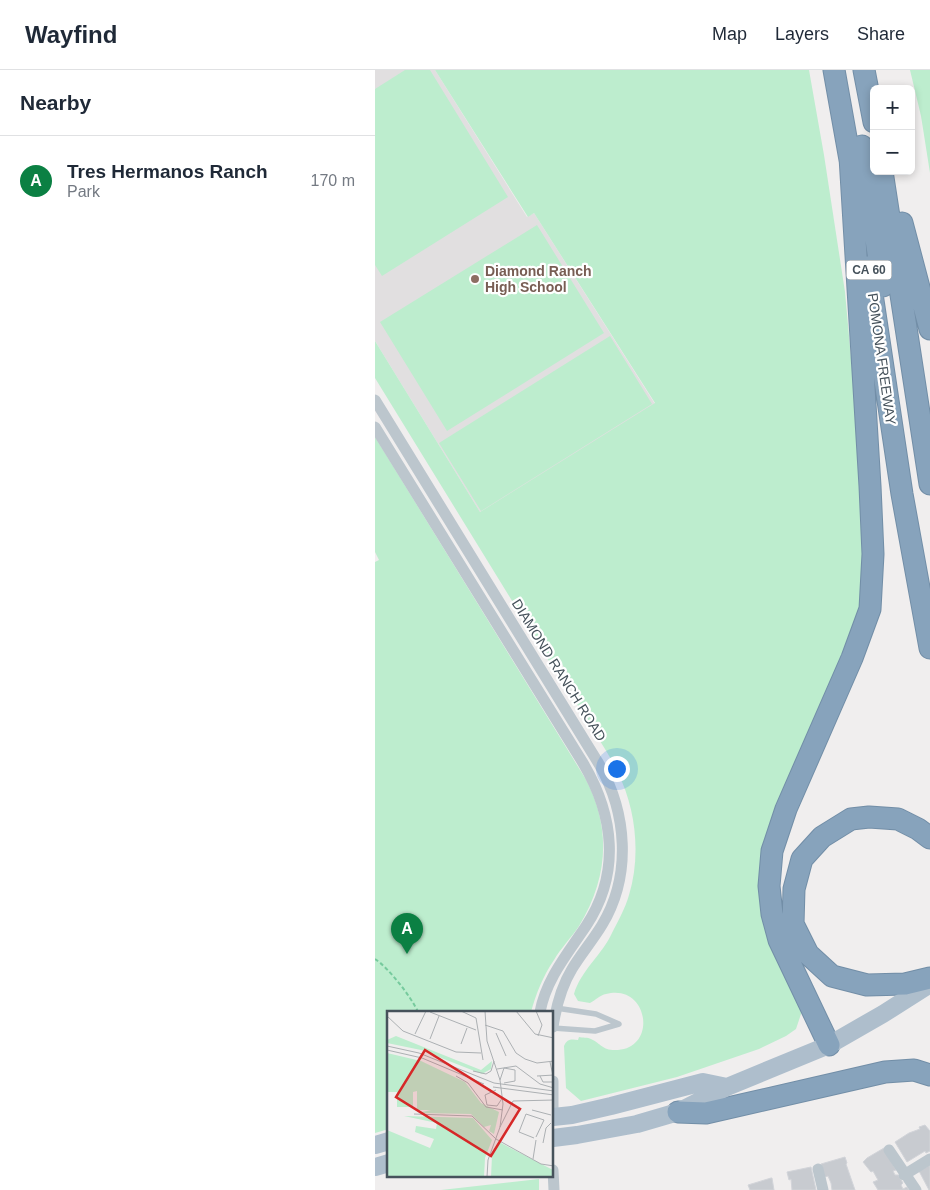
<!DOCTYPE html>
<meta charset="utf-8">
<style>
:root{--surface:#fff;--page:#f6f6f7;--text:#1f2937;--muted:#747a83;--line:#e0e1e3;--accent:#0b8043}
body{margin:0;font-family:Helvetica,sans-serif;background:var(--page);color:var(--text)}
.controls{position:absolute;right:15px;top:15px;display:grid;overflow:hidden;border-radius:8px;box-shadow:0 2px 8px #0003}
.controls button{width:45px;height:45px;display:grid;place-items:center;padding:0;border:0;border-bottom:1px solid var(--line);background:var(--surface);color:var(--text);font:25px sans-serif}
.you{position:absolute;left:241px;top:698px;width:18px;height:18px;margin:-12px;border:4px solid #fff;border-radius:50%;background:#1a73e8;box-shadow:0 0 0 8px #1a73e833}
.badge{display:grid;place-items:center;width:32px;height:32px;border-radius:50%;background:var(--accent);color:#fff;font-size:16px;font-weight:700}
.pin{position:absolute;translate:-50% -41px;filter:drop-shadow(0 1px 2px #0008)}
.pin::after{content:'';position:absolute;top:26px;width:18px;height:15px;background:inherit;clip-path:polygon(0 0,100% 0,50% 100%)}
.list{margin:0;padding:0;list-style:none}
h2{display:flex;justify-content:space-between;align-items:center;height:65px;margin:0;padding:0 20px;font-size:21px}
h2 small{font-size:16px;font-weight:400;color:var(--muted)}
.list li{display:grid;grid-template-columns:32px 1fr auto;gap:15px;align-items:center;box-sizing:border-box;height:90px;padding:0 20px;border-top:1px solid var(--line)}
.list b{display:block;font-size:19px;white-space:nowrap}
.list p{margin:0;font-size:16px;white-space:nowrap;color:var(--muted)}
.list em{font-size:16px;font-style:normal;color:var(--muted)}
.map{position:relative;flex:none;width:555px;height:1120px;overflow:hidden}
header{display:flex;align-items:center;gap:30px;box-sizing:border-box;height:70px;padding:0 25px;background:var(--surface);border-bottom:1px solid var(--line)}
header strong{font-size:24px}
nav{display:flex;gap:28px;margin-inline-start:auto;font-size:18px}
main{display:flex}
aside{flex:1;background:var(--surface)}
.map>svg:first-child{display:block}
</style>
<header>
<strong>Wayfind</strong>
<nav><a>Map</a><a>Layers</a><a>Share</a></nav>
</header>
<main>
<aside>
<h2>Nearby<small></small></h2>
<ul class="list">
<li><span class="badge">A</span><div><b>Tres Hermanos Ranch</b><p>Park</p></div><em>170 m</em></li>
</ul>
</aside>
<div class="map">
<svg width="555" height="1120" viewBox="0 0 555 1120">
<rect width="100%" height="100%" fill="#f0eeee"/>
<path fill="#e1dfe0" d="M 0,0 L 60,0 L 152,147 L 159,143 L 280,334 L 105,442 L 0,271 Z"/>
<path fill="#bdedce" d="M 30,0 L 55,0 L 133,127 L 7,206 L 0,195 L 0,19 Z
M 60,0 L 434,0 L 449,85 L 470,222 L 491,452 L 483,553 L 393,776 L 427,941 L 421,959 L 411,966 L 384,979 L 302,1007 L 206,1031 L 191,1018 L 189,976 C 192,969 196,969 203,970 L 204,967 C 207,968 213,967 216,969 C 227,974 227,981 243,980 C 283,977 273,913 231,924 C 225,925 221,930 215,933 L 203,931 L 199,924 C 206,900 227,885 237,863 C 243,851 250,839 254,825 C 266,786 261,739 243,703 C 232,679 215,657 202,634 L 204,623 L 187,594 L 174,591 L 0,308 L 0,271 L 105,442 L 280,333 L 159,143 L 153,147 Z
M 535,0 L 555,0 L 555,103 L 546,46 Z
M 162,155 L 229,263 L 72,361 L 5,252 Z
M 235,266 L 277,334 L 106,441 L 64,373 Z
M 0,367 L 210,708 C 237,758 233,808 204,856 C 196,868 186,878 179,890 C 168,906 161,924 156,942 L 14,942 L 14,1059 L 0,1063 L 0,492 L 4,490 L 0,482 Z
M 164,1109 L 164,1120 L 66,1120 Z"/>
<path fill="#c8cbd0" stroke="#d2d4d9" d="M 550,1055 L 555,1061 L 555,1081 L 551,1083 L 550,1081 L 532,1092 L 520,1072 L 534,1063 L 545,1059 L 544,1057 Z
M 509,1078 L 521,1100 L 518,1101 L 520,1105 L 523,1105 L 528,1113 L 526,1115 L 528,1119 L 532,1117 L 534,1120 L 503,1120 L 498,1112 L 503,1110 L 498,1101 L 496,1102 L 488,1092 L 492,1088 Z
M 470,1087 L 472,1093 L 471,1094 L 480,1120 L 457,1120 L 456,1113 L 453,1106 L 450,1107 L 446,1094 Z
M 555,1095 L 555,1120 L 554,1120 L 544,1101 Z
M 436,1097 L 441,1120 L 417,1120 L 416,1109 L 414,1110 L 412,1102 Z
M 396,1108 L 397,1108 L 399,1120 L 375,1120 L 373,1115 Z"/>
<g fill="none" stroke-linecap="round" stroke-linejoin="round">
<defs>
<path id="highway" d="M 459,0 L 477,101
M 489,0 L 499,52
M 487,76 L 508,216
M 507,101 L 555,414
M 527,153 L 555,259
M 493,197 L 527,424 L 555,578
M 555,768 L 543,759 L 523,749 L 494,747 L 476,749 L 447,767 L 427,789 L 419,819 L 418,854 L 433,884 L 457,906 L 492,915 L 530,914 L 555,908
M 454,975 L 404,870 L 397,844 L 394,816 L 397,781 L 411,739 L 477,588 L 495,539 L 498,484 L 495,416 L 475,87
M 303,1042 L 331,1043 L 510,1002 L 539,1000 L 555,1005"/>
</defs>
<use href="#highway" stroke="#728ea7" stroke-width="23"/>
<path stroke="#76ca9d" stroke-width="2" stroke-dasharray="4 2.5" stroke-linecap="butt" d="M 0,889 C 13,897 37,928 43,942"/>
<path stroke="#bcc6cd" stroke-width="5.5" d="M 178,958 L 220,961 L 244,954 L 221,944 L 181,938"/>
<path stroke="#bcc6cd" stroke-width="11" d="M 0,330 L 224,694 C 252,743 257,805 227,855 C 218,870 206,884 197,899 C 186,917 181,937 178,957
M 0,357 L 208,693 C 239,745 246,803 211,856 C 193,883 171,909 165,942
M 178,1011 L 178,1038
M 514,1080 L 541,1120
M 443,1099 L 448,1120
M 178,1100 L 179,1120
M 529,1105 L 555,1089"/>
<path stroke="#aebecc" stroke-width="18" d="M 178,1047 L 197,1045 L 236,1036 L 328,1012 L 352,1017
M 178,1068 L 202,1065 L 262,1054 L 303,1042 L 352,1017 L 454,975 L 508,944 L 555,914
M 0,1075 L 14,1071
M 0,1097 L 14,1093"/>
<use href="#highway" stroke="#87a3bc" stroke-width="21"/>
</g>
<circle fill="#8d6e63" stroke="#fff" stroke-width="2" cx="100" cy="209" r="5"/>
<g text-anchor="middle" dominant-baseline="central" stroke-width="4.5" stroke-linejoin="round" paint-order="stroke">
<rect fill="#fff" stroke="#7e868c" stroke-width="1" x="471.5" y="190.5" width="45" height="19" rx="4"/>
<g font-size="12" font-weight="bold" fill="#46525b">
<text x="494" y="200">CA 60</text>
</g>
<g font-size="14" font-weight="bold" fill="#785e54" stroke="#fff" text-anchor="start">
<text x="110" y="201">Diamond Ranch<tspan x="110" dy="16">High School</tspan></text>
</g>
<g font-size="14" fill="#46525b" stroke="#fff">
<text transform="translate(507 289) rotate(82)">POMONA FREEWAY</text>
<text transform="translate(184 600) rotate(58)">DIAMOND RANCH ROAD</text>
</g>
</g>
<g transform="translate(12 941)">
<rect width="166" height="166" fill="#f0eeee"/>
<path d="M 9,25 L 94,59 L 105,50 L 104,58 L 95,63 L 34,39 L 0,32 L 0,29 ZM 0,42 L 34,50 L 78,71 L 94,92 L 112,101 L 107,123 L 102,120 L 104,114 L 97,116 L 84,103 L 31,102 L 44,99 L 30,99 L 30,80 L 26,81 L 26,96 L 10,96 L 10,81 L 0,81 ZM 17,105 L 86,107 L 105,129 L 98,147 L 97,166 L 0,166 L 0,119 L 43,137 L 47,128 L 28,121 L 29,115 L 49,118 L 50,112 ZM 112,131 L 166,159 L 166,166 L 104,166 L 105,145 Z" fill="#bdedce"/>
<path fill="none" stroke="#acb0b3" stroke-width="1" d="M 74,0 L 89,7 L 96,49M 98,0 L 100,30 L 113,69 L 116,93 L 113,116 L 101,149 L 100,166M 129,0 L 148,23 L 167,27M 149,0 L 155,14 L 151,25M 43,1 L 89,19M 0,5 L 16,20 L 69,41 L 94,42M 98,14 L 116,20 L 129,42 L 138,48 L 150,52 L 167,50M 109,22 L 119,45M 28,23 L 39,0M 43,28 L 52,5M 74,33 L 80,17M 0,35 L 32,42 L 107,72 L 167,80M 0,39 L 35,47 L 97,73M 163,51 L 167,69M 110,58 L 129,55 L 153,73 L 167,77M 86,60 L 99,63 L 104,60 L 107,50M 69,65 L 81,72 L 99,96 L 116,99M 150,65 L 167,64M 153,65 L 156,71 L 167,71M 113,69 L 117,57 L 128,59 L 128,70 L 117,72M 106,76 L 167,84M 109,79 L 98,84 L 100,94 L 110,95 L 116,86M 145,99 L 164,104M 27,103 L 85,105 L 109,128 L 154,153 L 167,155M 113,116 L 126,90 L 167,89M 147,127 L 132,121 L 139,103 L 157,109 L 149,126M 156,132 L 159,117 L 164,112M 146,148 L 149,129"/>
<path fill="#d62828" fill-opacity="0.15" stroke="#d62828" stroke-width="2.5" d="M 38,39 L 133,98 L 104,145 L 9,86 Z"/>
<rect width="166" height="166" fill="none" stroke="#46525b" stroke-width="2.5"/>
</g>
</svg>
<div class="controls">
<button>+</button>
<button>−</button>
</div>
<div class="you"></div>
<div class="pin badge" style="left:32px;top:884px">A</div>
</div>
</main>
